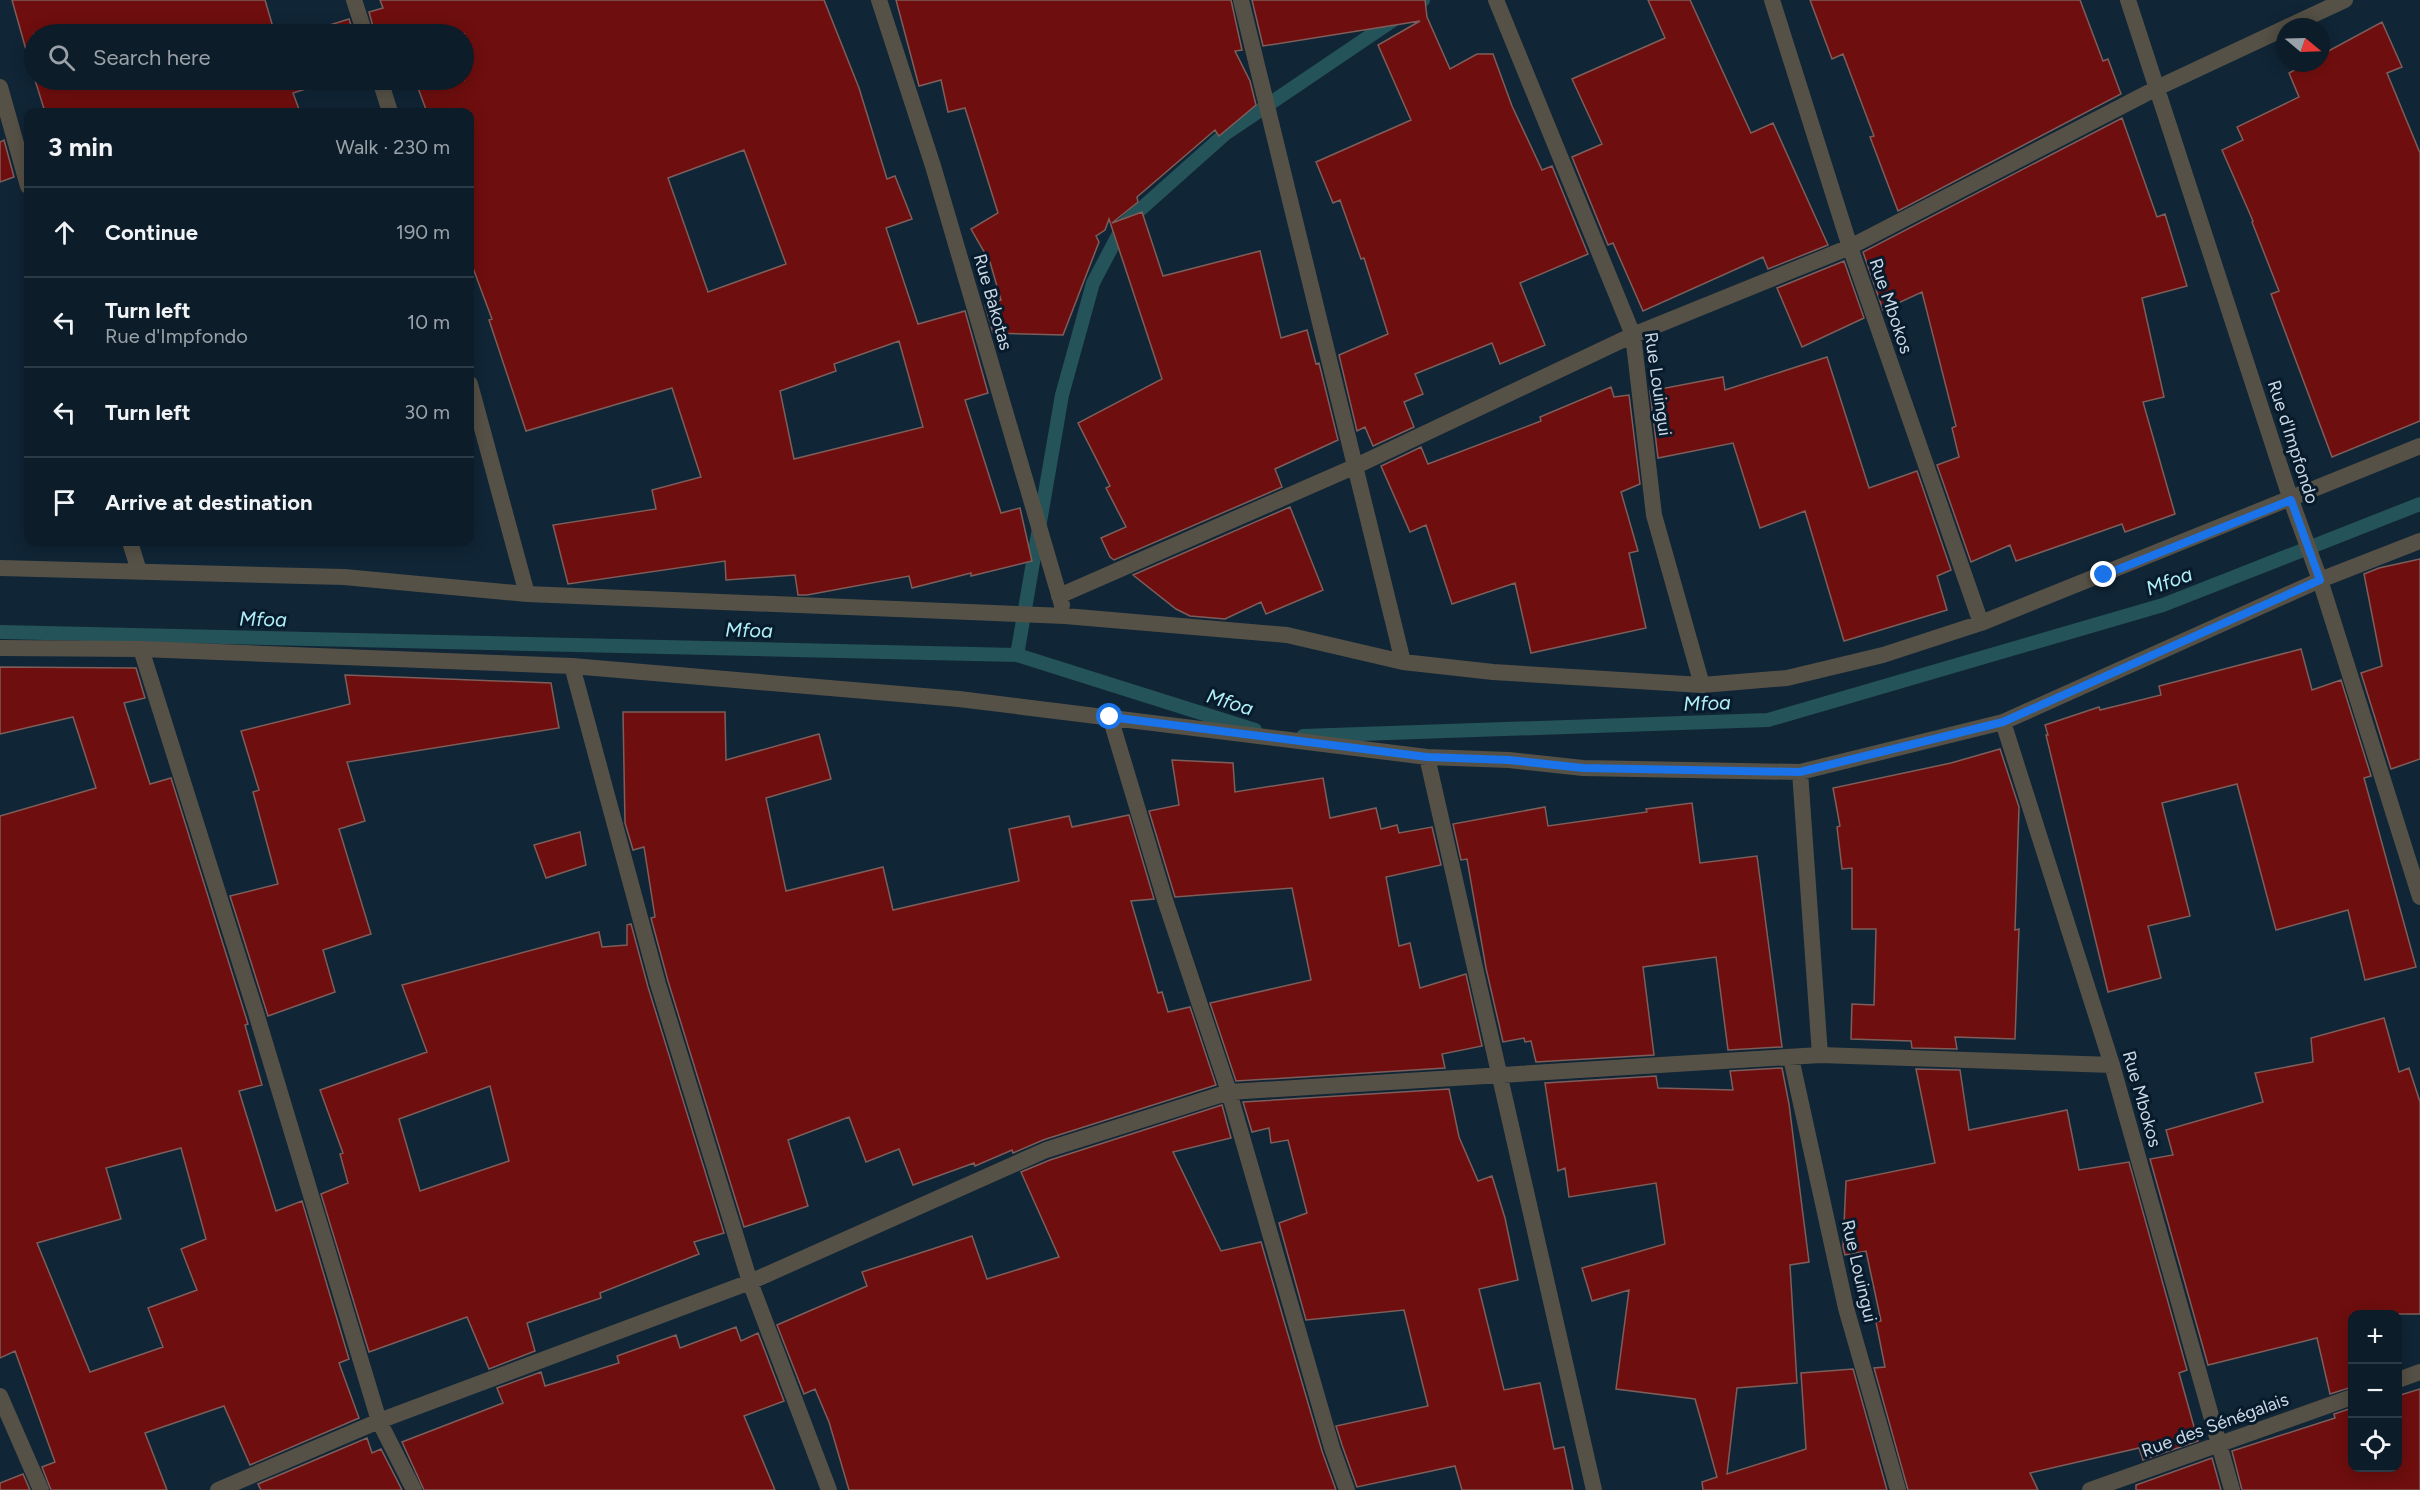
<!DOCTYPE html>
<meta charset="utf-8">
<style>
:root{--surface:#0c1c28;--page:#1a2934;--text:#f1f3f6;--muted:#9aa1a8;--line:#2c3a45}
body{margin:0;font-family:Figtree,sans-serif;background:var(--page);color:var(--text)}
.controls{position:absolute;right:18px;bottom:18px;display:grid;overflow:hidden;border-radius:12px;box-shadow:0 3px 15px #0003}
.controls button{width:54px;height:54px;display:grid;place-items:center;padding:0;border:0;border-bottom:2px solid var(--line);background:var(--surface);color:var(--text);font:30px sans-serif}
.compass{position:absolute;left:2276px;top:18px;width:54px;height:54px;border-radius:50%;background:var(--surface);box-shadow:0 3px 15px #0003;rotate:109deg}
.stop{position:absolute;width:18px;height:18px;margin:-14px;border:4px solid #1a73e8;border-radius:50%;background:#fff}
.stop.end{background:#1a73e8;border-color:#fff;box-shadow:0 2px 6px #0008}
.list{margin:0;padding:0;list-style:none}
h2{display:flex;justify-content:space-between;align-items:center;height:78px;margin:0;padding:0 24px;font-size:26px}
h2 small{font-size:20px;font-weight:400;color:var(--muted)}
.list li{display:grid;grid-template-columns:39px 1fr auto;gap:18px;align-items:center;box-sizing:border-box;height:90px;padding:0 24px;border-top:2px solid var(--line)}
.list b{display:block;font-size:22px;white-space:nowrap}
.list p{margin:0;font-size:20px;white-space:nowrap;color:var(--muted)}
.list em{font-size:20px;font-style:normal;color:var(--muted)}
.icon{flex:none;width:33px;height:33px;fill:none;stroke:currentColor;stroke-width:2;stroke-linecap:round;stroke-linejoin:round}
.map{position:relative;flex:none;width:2420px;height:1490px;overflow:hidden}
.search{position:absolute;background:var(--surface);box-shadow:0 3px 15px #0003;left:24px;top:24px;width:450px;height:66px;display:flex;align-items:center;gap:15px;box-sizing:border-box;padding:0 21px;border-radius:33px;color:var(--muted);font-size:22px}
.panel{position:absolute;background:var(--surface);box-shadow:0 3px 15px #0003;left:24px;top:108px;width:450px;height:438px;border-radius:12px}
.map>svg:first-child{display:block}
</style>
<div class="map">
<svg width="2420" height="1490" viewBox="0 0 2420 1490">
<rect width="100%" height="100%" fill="#102536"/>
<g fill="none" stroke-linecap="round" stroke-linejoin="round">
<path stroke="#245359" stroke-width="14" d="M 0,632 L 1017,655 L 1255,730
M 1017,655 L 1062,395 L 1093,283 L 1124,224 L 1225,134 L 1423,0
M 1303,736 L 1768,720 L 2163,605 L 2420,504"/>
</g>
<path fill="#6f0e0e" stroke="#7e5e5a" stroke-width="1.5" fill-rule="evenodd" d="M 12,0 L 265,0 L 275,34 L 34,34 L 34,78 Z
M 380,0 L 824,0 L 859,88 L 887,179 L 895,176 L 912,219 L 886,228 L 918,324 L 965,311 L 988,393 L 965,400 L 1001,513 L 1020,508 L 1032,561 L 971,576 L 971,573 L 912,588 L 909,576 L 807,595 L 798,595 L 795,575 L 726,580 L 725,561 L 568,584 L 553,525 L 656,509 L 652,490 L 701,477 L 672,388 L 526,431 L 489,320 L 492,319 L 470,260 L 470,112 L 427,112 L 415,80 L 464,80 L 464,34 L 375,34 L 369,12 L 383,8 ZM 744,150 L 786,264 L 708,292 L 668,178 ZM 899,341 L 923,427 L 794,459 L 780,391 L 836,371 L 834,364 Z
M 896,0 L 1231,0 L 1242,50 L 1235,51 L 1250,81 L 1256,105 L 1219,136 L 1215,130 L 1137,197 L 1138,202 L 1112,223 L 1142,212 L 1163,276 L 1260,251 L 1281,338 L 1307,330 L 1316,364 L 1319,363 L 1338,440 L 1275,469 L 1282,487 L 1114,560 L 1110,557 L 1101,538 L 1126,527 L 1106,488 L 1110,486 L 1078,423 L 1162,379 L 1109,219 L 1105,230 L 1096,236 L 1099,242 L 1063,335 L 993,333 L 985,305 L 1001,300 L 990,262 L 971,229 L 998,213 L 965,108 L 948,112 L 941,80 L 919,86 Z
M 1252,0 L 1425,0 L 1427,17 L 1450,69 L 1477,54 L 1493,54 L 1512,106 L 1542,170 L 1552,166 L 1588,254 L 1520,283 L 1545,345 L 1500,364 L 1492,343 L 1415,374 L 1423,394 L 1404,402 L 1414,427 L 1373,446 L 1365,427 L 1357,431 L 1339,355 L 1388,334 L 1364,258 L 1361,259 L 1340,200 L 1333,203 L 1316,162 L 1411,120 L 1378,45 L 1420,21 L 1263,46 Z
M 1648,0 L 1690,0 L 1751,133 L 1773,123 L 1828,245 L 1768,269 L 1763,257 L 1643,311 L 1613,243 L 1608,245 L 1572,157 L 1602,144 L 1572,79 L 1665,38 Z
M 1810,0 L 2080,0 L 2103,61 L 2108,59 L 2121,94 L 1898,211 L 1870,137 L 1874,136 L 1843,54 L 1832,59 Z
M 349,19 L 354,34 L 301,34 Z
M 2382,22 L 2402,67 L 2387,73 L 2420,153 L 2420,421 L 2332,457 L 2271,294 L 2279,291 L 2252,222 L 2253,221 L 2222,150 L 2243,140 L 2237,127 L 2299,97 L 2289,73 L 2307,63 L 2321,63 L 2321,55 Z
M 35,80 L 334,80 L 293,93 L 300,112 L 45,112 Z
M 2122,118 L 2157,217 L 2165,214 L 2187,286 L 2142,298 L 2164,397 L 2143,402 L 2175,514 L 2125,532 L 2122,524 L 2016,561 L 2010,545 L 1971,562 L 1937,465 L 1959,457 L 1952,428 L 1956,426 L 1922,292 L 1883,310 L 1863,252 Z
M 4,140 L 14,177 L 0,182 L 0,142 Z
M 1844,261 L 1864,318 L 1802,347 L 1777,288 Z
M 1827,357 L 1869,488 L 1917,471 L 1951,570 L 1937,576 L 1947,610 L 1844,641 L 1805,511 L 1760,528 L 1733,443 L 1658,458 L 1650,391 L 1723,377 L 1725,390 Z
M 1611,387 L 1614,397 L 1629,395 L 1640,484 L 1621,492 L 1638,551 L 1629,553 L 1646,628 L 1531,653 L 1515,583 L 1452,604 L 1426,525 L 1410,532 L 1381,466 L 1421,447 L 1428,464 L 1541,421 L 1540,417 Z
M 1290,507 L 1323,590 L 1266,614 L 1261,602 L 1225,619 L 1190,616 L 1176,609 L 1133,575 Z
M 2420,559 L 2420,759 L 2391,769 L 2361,673 L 2382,666 L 2364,574 L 2379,568 Z
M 2301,649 L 2312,690 L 2341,680 L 2371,776 L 2364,778 L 2416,967 L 2365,980 L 2348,910 L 2276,930 L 2237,784 L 2162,803 L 2190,916 L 2148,926 L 2161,978 L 2108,992 L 2046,735 L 2048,735 L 2045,725 L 2099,707 L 2100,710 L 2161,695 L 2159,686 Z
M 0,667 L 136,668 L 145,698 L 124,703 L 150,784 L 171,778 L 248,1024 L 245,1025 L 262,1085 L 239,1091 L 276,1211 L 302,1201 L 349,1359 L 339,1363 L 359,1418 L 250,1465 L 224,1406 L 145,1433 L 167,1490 L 51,1490 L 42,1467 L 55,1462 L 15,1351 L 0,1358 L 0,816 L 96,788 L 73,717 L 0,734 ZM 181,1148 L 206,1239 L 181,1249 L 197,1290 L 148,1308 L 163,1347 L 90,1372 L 37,1243 L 121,1219 L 106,1168 Z
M 345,675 L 551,683 L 559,728 L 347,762 L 365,821 L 339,829 L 371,934 L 323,950 L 335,992 L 268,1016 L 230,896 L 278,884 L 253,792 L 259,790 L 241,731 L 350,704 Z
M 623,712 L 725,712 L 726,760 L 819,734 L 831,779 L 766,798 L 786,891 L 883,867 L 893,910 L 1019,881 L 1009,829 L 1069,816 L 1072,827 L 1129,815 L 1154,899 L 1131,901 L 1158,993 L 1162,992 L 1168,1012 L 1190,1007 L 1216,1085 L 1043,1140 L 1013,1153 L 1012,1150 L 975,1166 L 974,1163 L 913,1185 L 899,1149 L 866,1162 L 849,1117 L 788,1140 L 808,1206 L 744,1227 L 668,981 L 651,918 L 655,917 L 644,847 L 633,850 L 625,823 Z
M 2000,749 L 2019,807 L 2015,930 L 2019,929 L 2015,1039 L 1955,1037 L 1957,1049 L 1912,1048 L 1911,1041 L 1851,1039 L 1852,1004 L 1874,1005 L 1876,929 L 1852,929 L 1852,868 L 1842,869 L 1837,827 L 1840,826 L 1833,788 L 1951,763 Z
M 1172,760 L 1233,763 L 1235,792 L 1323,778 L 1330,818 L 1376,808 L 1381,829 L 1397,825 L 1399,833 L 1432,827 L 1441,865 L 1386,877 L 1399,946 L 1410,943 L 1420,988 L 1466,974 L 1482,1046 L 1442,1054 L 1445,1068 L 1236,1081 L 1210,1003 L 1311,980 L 1292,888 L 1175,897 L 1149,811 L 1179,805 Z
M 1692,803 L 1700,863 L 1757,856 L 1782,1047 L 1728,1050 L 1716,957 L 1643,967 L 1654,1055 L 1536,1062 L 1531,1041 L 1525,1042 L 1524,1038 L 1503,1042 L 1486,968 L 1467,859 L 1461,860 L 1453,824 L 1545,807 L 1548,826 L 1647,812 L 1646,809 Z
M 580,832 L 586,865 L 546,878 L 534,845 Z
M 631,924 L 648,987 L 724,1233 L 694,1242 L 699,1254 L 600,1293 L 601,1298 L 527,1323 L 535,1351 L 489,1369 L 467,1317 L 369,1352 L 321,1194 L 348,1183 L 340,1154 L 343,1153 L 320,1090 L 427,1052 L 402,985 L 599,932 L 602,947 L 627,945 L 627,925 ZM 490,1086 L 509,1161 L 420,1191 L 399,1119 Z
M 2384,1018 L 2399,1072 L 2409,1068 L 2420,1102 L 2420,1314 L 2352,1314 L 2352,1387 L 2330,1394 L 2317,1338 L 2208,1365 L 2150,1159 L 2173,1155 L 2166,1130 L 2263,1102 L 2255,1073 L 2313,1062 L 2311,1038 Z
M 1782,1068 L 1789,1104 L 1809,1262 L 1790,1265 L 1797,1383 L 1737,1388 L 1727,1474 L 1806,1449 L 1801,1373 L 1853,1369 L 1887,1490 L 1703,1490 L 1702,1482 L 1717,1477 L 1695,1399 L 1616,1389 L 1629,1290 L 1592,1301 L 1582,1268 L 1665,1244 L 1656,1183 L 1569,1197 L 1565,1168 L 1558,1171 L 1545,1083 L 1656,1076 L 1658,1088 L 1733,1090 L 1730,1071 Z
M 1916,1069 L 1960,1070 L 1969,1130 L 2067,1110 L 2079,1170 L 2129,1162 L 2187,1370 L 2179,1373 L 2198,1441 L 2143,1460 L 2139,1448 L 2030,1473 L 2038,1490 L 1908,1490 L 1874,1368 L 1885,1367 L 1876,1322 L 1881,1321 L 1866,1251 L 1845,1255 L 1843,1247 L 1846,1181 L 1935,1163 Z
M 1449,1089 L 1459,1137 L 1478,1181 L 1492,1176 L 1505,1218 L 1518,1280 L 1479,1289 L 1504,1390 L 1540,1383 L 1554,1449 L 1564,1447 L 1573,1490 L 1462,1490 L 1455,1466 L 1357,1487 L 1342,1445 L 1336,1426 L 1428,1406 L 1404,1310 L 1306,1320 L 1279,1223 L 1307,1213 L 1288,1140 L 1271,1143 L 1269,1128 L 1252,1132 L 1243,1102 Z
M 1222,1105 L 1231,1138 L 1173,1152 L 1221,1251 L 1261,1242 L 1322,1451 L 1336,1490 L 849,1490 L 829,1422 L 815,1389 L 804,1394 L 777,1325 L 867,1286 L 862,1272 L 972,1236 L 987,1279 L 1059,1257 L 1021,1172 L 1050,1160 Z
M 736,1327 L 741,1341 L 758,1333 L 784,1401 L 744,1416 L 775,1490 L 424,1490 L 402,1442 L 503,1403 L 497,1388 L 541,1372 L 545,1386 L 619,1363 L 617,1356 L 676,1335 L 680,1348 Z
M 2420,1389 L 2420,1490 L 2242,1490 L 2232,1451 L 2335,1418 L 2334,1414 L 2352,1408 L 2352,1467 L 2397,1467 L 2397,1396 Z
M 367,1438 L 372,1453 L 381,1449 L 402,1490 L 261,1490 L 258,1484 Z
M 2212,1458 L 2221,1490 L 2136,1490 L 2136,1485 Z
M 23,1474 L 30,1490 L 0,1490 L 0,1483 Z"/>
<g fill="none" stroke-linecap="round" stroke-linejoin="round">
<path stroke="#565146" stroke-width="16" d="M 354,0 L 365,34
M 879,0 L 933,166 L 1062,605
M 1241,0 L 1403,662
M 1496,0 L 1633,335 L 1654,515 L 1702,685
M 1772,0 L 1850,247 L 1981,623
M 2128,0 L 2291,500 L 2320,580 L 2420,897
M 2287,27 L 2345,0
M 380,80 L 390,112
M 0,87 L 28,186
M 470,384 L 527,594
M 130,542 L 139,571
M 0,568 L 344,577 L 527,594 L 1065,616 L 1287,635 L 1403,662 L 1493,672 L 1702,685 L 1787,678 L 1883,655 L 1981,623 L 2420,446
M 1059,596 L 1356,466 L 1633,335 L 1850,247 L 2157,88 L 2285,28
M 0,648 L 141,649 L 572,666 L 959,699 L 1427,757 L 1509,760 L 1583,768 L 1800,772 L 2003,722 L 2320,580 L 2420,541
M 141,649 L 256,1013 L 379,1421 L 414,1490
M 572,666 L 658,984 L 750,1282 L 829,1490
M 1110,717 L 1165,900 L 1229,1092 L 1332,1448 L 1347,1490
M 2003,722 L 2112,1065 L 2232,1490
M 1427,757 L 1594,1490
M 1800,772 L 1820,1055
M 1791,1058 L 1846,1308 L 1898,1490
M 2398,1380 L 2420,1372
M 0,1396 L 41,1490
M 218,1490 L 379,1421 L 750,1282 L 1046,1150 L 1229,1092 L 1820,1055 L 2112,1065
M 2090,1490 L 2352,1397"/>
</g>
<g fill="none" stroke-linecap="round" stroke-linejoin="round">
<path stroke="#1a73e8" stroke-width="8" d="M 1110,717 L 1427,757 L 1509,760 L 1583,768 L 1800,772 L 2003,722 L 2320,580 L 2291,500 L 2104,575"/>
</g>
<g text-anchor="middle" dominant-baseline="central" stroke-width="6" stroke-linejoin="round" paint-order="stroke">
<g font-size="18" fill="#ccd8e4" stroke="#071b2c">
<text transform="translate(993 302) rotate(74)">Rue Bakotas</text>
<text transform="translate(1891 306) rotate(71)">Rue Mbokos</text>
<text transform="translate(1658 384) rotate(82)">Rue Louingui</text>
<text transform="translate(2293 442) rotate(72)">Rue d'Impfondo</text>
<text transform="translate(2142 1099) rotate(74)">Rue Mbokos</text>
<text transform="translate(1859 1271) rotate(77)">Rue Louingui</text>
<text transform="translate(2215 1425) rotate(-20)">Rue des Sénégalais</text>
</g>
<g font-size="20" font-style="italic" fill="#b1f0f9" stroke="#071b2c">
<text transform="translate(2169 581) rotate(-20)">Mfoa</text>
<text transform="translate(263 619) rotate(1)">Mfoa</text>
<text transform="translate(749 630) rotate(1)">Mfoa</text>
<text transform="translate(1230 702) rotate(17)">Mfoa</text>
<text transform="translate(1707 703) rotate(-2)">Mfoa</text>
</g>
</g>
</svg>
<div class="controls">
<button>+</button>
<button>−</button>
<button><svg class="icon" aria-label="locate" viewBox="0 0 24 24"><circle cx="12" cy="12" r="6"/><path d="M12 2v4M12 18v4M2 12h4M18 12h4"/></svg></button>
</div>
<svg class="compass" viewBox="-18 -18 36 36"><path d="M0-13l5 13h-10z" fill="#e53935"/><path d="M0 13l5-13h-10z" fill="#9aa1a8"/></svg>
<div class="stop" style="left:1110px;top:717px"></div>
<div class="stop end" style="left:2104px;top:575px"></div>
<div class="search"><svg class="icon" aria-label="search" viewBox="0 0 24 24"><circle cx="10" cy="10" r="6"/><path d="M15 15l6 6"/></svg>Search here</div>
<section class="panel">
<h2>3 min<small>Walk · 230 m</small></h2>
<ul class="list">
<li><svg class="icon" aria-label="ahead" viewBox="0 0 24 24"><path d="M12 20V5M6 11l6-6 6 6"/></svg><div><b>Continue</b></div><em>190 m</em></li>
<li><svg class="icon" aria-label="left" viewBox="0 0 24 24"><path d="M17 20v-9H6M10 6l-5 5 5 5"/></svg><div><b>Turn left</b><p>Rue d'Impfondo</p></div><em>10 m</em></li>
<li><svg class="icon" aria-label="left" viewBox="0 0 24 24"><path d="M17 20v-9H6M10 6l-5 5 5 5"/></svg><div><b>Turn left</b></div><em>30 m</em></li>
<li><svg class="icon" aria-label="arrive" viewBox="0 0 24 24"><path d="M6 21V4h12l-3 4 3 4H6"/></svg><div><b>Arrive at destination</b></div></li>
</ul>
</section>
</div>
